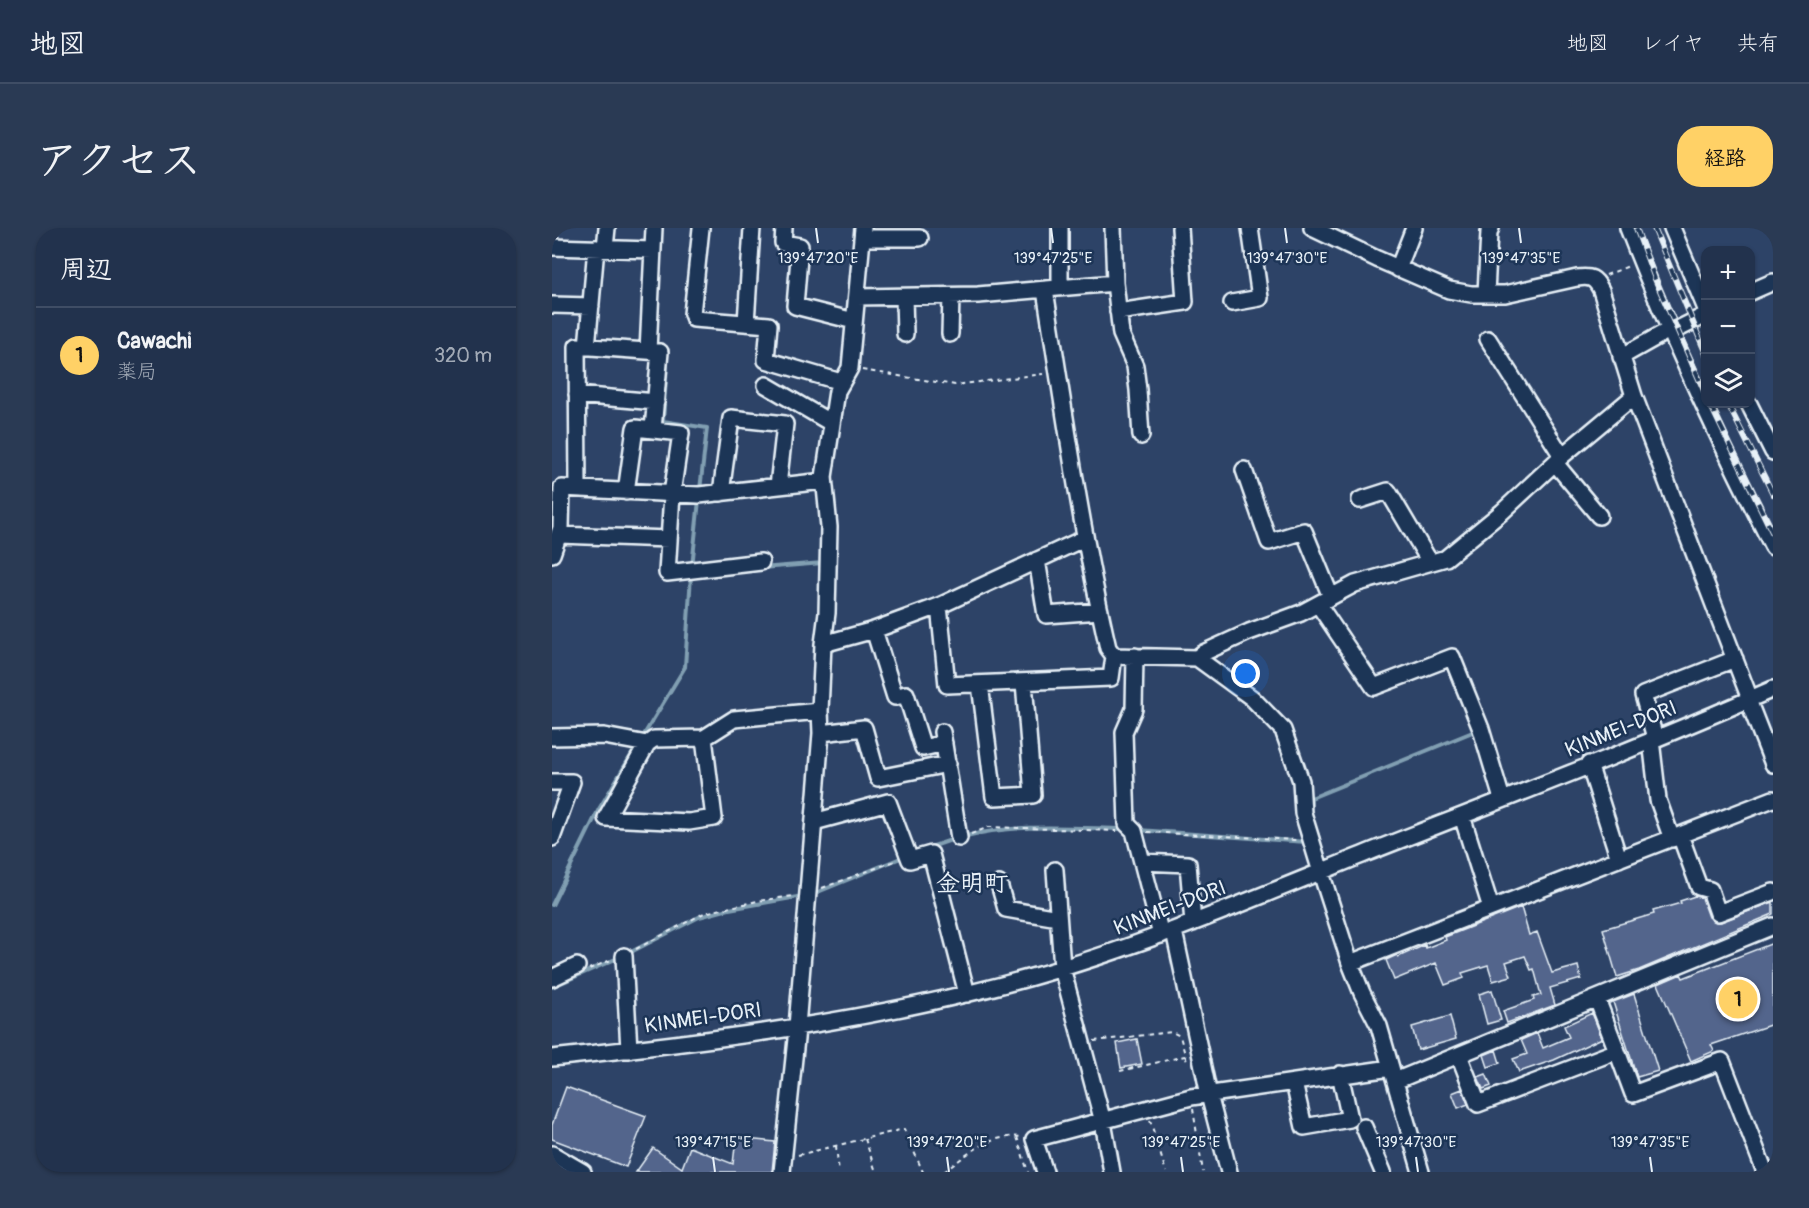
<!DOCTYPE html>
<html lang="ja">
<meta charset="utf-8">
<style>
:root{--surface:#22324d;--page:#2a3a54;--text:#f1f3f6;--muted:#a2aab6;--line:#3f4d65;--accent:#ffd166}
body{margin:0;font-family:Pangolin,"Klee One",sans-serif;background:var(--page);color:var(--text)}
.controls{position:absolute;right:18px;top:18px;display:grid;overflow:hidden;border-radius:12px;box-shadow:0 2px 4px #0004}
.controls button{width:54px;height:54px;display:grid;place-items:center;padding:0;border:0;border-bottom:2px solid var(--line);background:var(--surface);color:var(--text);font:30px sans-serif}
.you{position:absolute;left:694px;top:446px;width:21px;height:21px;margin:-15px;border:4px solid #fff;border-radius:50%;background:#1a73e8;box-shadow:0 0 0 9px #1a73e833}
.badge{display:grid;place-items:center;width:39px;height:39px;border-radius:50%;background:var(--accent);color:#111;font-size:20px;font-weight:700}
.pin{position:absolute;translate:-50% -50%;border:3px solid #fff;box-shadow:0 2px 6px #0006}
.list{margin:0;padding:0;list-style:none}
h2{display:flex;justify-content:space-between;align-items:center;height:78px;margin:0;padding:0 24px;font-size:26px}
h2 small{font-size:20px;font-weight:400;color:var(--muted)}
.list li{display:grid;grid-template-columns:39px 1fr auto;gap:18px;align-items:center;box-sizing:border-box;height:96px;padding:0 24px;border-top:2px solid var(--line)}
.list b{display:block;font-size:22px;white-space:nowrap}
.list p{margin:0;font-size:20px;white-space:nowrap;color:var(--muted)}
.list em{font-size:20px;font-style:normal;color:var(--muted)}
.icon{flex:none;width:33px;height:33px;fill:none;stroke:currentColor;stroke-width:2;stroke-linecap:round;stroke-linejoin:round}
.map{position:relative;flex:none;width:1221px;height:944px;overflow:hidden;border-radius:24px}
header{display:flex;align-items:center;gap:36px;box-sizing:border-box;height:84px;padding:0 30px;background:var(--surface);border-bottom:2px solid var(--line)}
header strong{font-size:28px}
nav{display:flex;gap:33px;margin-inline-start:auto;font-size:21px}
.intro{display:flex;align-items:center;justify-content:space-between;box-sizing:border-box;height:144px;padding:0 36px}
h1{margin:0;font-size:42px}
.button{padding:15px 27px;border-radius:24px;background:var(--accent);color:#111;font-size:21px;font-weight:700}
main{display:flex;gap:36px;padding:0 36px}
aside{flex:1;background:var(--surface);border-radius:24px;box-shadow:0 2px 4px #0004}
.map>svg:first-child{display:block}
</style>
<header>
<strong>地図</strong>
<nav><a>地図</a><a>レイヤ</a><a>共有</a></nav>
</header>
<div class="intro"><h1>アクセス</h1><a class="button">経路</a></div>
<main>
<aside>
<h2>周辺<small></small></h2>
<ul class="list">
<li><span class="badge">1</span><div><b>Cawachi</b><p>薬局</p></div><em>320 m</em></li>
</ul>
</aside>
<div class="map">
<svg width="1221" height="944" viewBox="0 0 1221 944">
<rect width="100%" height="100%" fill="#2d4367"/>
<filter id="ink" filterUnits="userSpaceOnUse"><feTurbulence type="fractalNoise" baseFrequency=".0167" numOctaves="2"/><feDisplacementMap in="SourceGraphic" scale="12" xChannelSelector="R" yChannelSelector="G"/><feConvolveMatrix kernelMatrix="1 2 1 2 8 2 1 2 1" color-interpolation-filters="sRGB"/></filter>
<g filter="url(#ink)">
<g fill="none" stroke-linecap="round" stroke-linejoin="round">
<path stroke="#819fb2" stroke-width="4" d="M 115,136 L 111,193 L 155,200 L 148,262
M 140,339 L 147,272
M 209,340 L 271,335
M 90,510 L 133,439 L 139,347
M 758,584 L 759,570 L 923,503
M 761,594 L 767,610 L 762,612
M 586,602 L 755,614
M 410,609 C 463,595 517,600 572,601
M 376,620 L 402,611
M 261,666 L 351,629
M 0,677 L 47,581 L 84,519
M 75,726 L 147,689 L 177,681 L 251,668
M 0,759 L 68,729"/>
</g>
<path fill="#53658c" stroke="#e8f1f8" stroke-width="1.5" d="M 1143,668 L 1150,670 L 1157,689 L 1164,694 L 1169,694 L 1221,674 L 1221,686 L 1087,742 L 1065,749 L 1051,701 L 1102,686 L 1101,683 L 1129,675 L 1128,673 Z
M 969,679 L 977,707 L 985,704 L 1000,745 L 1026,738 L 1029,751 L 998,760 L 1003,777 L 955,795 L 951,783 L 982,772 L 981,769 L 989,767 L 982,741 L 979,742 L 973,728 L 954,734 L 959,748 L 941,753 L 936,737 L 910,745 L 912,750 L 893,757 L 884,735 L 842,752 L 834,732 L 845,727 L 846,729 L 873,717 L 874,720 L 894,712 L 893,709 Z
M 1221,715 L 1221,796 L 1159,817 L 1162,823 L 1139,833 L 1106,756 L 1129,746 L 1131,750 Z
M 940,762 L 949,792 L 935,796 L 927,766 Z
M 1082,766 L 1106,843 L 1085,849 L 1061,774 Z
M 1040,785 L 1050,810 L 1002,832 L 967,844 L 961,831 L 975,826 L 969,812 L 985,805 L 991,820 L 1017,809 L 1012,798 Z
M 898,788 L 904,811 L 866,822 L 860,799 Z
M 585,811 L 590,836 L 569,840 L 565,815 Z
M 944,822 L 948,835 L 936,839 L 932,827 Z
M 934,846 L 939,858 L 931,861 L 926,849 Z
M 14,859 L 94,888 L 74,939 L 0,911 L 0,897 Z
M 910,861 L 916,876 L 906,880 L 900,865 Z
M 184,910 L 223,914 L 220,944 L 84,944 L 101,920 L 130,940 L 138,919 L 181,936 Z"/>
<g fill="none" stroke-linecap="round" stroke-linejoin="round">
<defs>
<path id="minor" d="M 149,0 L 140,86 L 142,91 L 217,97 L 214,132 L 289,154
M 232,0 L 231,15 L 248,18 L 243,78 L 302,93
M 508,0 L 508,60
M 760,0 L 825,31 L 897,62 L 919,66 L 953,66 L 1025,50 C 1039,48 1043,50 1049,62 L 1082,168 L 1198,471
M 1076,0 C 1118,109 1168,215 1221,319
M 1120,0 L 1154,81
M 311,10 L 368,10
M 0,19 L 100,22
M 53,20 L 55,0
M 846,41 L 862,0
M 563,55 L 569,106 L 583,138 L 586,162 L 589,208
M 493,62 C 512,182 529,302 556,420 L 562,428 L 645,430 L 651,425 L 697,404 L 749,385 L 803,356 L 894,330 L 950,284 L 1010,228 L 1082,168
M 1198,64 L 1221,54
M 934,66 L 937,4 L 939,0
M 305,69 L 426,67 L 563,55 L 561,0
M 352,69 L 353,106
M 680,75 L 708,70 L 698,0
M 0,77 L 39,78
M 566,84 L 633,74 L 628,0
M 194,95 L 200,0
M 1118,105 L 1154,87
M 398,106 L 399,68
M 936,111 L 1010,228
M 35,119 L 44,20
M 96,123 L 102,0
M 1069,129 L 1117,102
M 214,157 L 279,195
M 25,167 L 104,174
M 1197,176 L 1221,224
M 1003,235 L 1047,288
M 692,242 L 717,314 L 752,303 L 779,369
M 26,261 L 25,118 L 108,124 L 101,201
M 74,264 L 83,200 L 129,205 L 120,266 L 115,345 L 209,334
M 169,265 L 179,190 L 233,196 L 226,258
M 808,272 L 836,263 L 878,334
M 7,307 L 117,311
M 0,326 L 9,300 L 10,260 L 147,267 L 272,253
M 485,332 L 494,387 L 548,383
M 766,376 L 822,459 L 900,429 L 929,501 L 950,571
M 387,378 L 395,457 L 559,450 L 562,428
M 322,402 L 343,469 L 354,466 L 371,520 L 392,515
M 271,416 L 322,402 L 387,378 L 533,310
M 583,428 L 582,481 L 572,504 L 575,596 L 582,603 L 609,707
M 645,430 L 700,470 L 731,502 L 749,553 L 751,585 L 772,654 L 798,735 L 810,765 L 827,798 L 869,944
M 428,456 L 442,569 L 481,567 L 472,454
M 1196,472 L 1221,536
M 390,504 L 407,610
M 269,505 L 312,500 L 326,550 L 396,536
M 0,509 L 52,508 L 95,516
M 152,510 L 162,590 L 137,594 L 54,590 L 95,516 L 102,511 L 152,510 L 182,491 L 268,483
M 1103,510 L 1091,467 L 1183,431
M 1099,512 L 1106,572 L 1120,611
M 1037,536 L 1067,631
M 0,554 L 20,554 L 0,610
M 910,588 L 939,680
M 262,594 L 336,574 L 358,632 L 379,626 L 415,766
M 1128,607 L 1147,659 L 1158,662 L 1166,685 L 1221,664
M 590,634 L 636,636 L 641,695
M 503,642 L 510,740 L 551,894 L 560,944
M 447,656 L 454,681 L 506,690
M 622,703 L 657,867 L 677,944
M 72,728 L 77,822
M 798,735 L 1221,571
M 0,750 L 25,738
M 1065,823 L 1081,866 L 1170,833 L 1213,944
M 907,827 L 926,876 L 1065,823 L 1045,771
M 0,830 C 160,813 321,793 476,750 C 592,718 703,670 815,625 C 950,572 1087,520 1221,461
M 843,853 L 1221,698
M 742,855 L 752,899 L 798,891 L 788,846
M 812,899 L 831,944
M 0,926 L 31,944
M 230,944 L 244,811 L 269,505 L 268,483 L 271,416 L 275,385 L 277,299 L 272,249 L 285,163 L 298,140 L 311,0
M 493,944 L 482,911 L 639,869 L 839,840"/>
</defs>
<use href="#minor" stroke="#e8f1f8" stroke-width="20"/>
<path stroke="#e8f1f8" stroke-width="2" stroke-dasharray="4.5 4.5" stroke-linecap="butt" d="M 1054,47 L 1077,38
M 310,142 L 403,157 L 491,146
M 595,604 L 745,612
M 419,606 L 437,599 L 565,603
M 270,660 L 343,633
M 84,721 L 152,685 L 205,673 L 241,668
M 37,741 L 59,732
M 542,813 L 620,804 L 628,808 L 635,834
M 568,843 L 633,828
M 641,881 L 651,944
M 598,892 L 614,944
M 465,909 L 476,944
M 313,911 L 324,944
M 284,918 L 287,944
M 246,927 L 352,901 L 371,944
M 392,944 C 415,926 439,905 471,909"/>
<use href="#minor" stroke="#1d3557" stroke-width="15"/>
<defs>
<path id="rail" d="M 1084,0 L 1103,51 L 1154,167
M 1102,0 L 1154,126
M 1158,176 L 1221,306
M 1176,176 L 1221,266"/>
</defs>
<use href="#rail" stroke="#e8f1f8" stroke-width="6"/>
<use href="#rail" stroke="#1d3557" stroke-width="4" stroke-dasharray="11" stroke-linecap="butt"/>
</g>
</g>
<path fill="none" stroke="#e8f1f8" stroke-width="2" d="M 264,0 L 266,15M 499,0 L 501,15M 733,0 L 735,15M 967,0 L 969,15M 161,929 L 163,944M 395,929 L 397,944M 629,929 L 631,944M 864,929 L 866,944M 1098,929 L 1100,944"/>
<g text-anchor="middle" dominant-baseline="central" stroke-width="5" stroke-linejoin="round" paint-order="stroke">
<g font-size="21" fill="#e8f1f8" stroke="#1d3557">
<text transform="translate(1069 501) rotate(-22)">KINMEI-DORI</text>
<text transform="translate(618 680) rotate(-21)">KINMEI-DORI</text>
<text transform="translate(151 790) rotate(-8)">KINMEI-DORI</text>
</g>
<g font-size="24" font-weight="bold" fill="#e8f1f8" stroke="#1d3557">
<text x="420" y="655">金明町</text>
</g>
</g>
<g font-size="15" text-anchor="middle" fill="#e8f1f8" stroke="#1d3557" stroke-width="5" stroke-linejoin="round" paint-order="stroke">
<text x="266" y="35">139°47'20"E</text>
<text x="501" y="35">139°47'25"E</text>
<text x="735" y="35">139°47'30"E</text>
<text x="969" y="35">139°47'35"E</text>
<text x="161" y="919">139°47'15"E</text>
<text x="395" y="919">139°47'20"E</text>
<text x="629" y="919">139°47'25"E</text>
<text x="864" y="919">139°47'30"E</text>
<text x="1098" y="919">139°47'35"E</text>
</g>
</svg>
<div class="controls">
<button>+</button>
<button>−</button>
<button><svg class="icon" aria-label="layers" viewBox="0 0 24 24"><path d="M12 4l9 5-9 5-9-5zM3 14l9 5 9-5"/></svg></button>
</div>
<div class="you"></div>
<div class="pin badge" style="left:1186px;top:771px">1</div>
</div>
</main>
